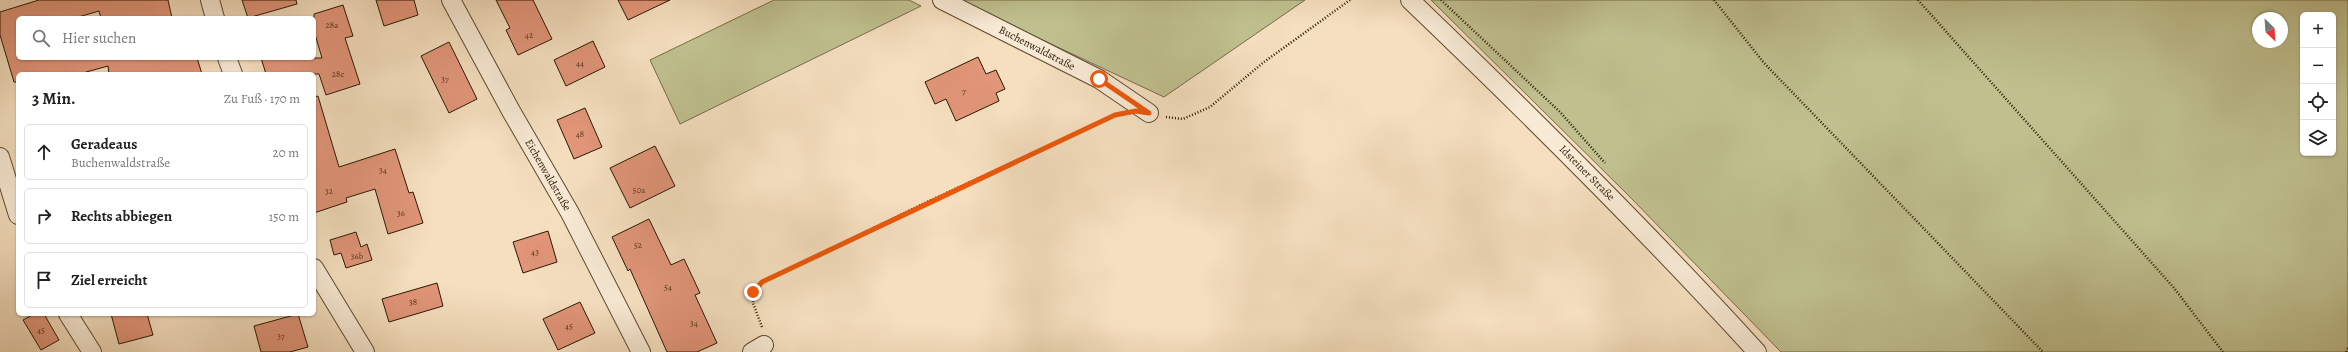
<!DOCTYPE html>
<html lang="de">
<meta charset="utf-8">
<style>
:root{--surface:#fff;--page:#f6f6f6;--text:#222;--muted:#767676;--line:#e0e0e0}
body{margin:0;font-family:Alegreya,serif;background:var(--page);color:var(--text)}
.controls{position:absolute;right:12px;top:12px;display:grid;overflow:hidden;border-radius:6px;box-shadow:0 1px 3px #0004}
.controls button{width:36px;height:36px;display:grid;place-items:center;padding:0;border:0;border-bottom:1px solid var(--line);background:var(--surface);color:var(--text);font:20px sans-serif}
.compass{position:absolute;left:2252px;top:12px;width:36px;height:36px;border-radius:50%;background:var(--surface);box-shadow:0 1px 3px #0004;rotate:155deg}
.stop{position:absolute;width:12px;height:12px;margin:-9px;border:3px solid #ea580c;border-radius:50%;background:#fff}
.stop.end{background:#ea580c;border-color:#fff;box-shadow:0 1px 4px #0008}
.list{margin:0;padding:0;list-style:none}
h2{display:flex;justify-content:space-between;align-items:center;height:52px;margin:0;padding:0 16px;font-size:17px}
h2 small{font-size:13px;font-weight:400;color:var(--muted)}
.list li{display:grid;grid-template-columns:26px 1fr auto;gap:12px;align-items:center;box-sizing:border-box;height:56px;margin:0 8px 8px;padding:0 8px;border:1px solid var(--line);border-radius:6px}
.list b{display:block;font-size:15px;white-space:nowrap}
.list p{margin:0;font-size:13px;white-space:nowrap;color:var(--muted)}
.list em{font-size:13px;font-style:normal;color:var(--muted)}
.icon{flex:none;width:22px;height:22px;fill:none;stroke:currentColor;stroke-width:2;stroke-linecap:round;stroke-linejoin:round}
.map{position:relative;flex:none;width:2348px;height:352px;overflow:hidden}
.search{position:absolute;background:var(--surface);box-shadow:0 1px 3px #0004;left:16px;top:16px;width:300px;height:44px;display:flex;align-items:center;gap:10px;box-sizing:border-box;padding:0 14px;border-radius:6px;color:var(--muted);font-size:15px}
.panel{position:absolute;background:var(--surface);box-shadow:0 1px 3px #0004;left:16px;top:72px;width:300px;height:244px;border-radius:6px}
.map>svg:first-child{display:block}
</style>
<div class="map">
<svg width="2348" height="352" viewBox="0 0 2348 352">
<rect width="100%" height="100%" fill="#f5dfbf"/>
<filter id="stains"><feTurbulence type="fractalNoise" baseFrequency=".005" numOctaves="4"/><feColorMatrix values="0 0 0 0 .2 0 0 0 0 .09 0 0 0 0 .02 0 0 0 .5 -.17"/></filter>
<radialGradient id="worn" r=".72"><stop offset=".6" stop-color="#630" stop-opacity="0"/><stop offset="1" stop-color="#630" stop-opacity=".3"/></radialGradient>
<path fill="#c0c08f" stroke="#756c48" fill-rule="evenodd" d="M 774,0 L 909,0 L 921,6 L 680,124 L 650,60 Z
M 957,0 L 1305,0 L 1164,97 Z
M 1431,0 L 2348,0 L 2348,352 L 1781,352 L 1629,196 ZM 2303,15 L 2333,15 L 2333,153 L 2303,153 ZM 2258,18 L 2282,18 L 2282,42 L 2258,42 Z"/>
<path fill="#e19579" stroke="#2a1801" d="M 39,0 L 168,0 L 172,18 L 101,18 L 99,11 L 75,18 L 18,18 L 18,58 L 197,58 L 202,74 L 109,74 L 108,66 L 79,74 L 18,74 L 18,82 L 14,82 L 0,35 L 0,12 Z
M 242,0 L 296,0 L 297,4 L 248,18 Z
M 376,0 L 414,0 L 418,15 L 384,26 Z
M 496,0 L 533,0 L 552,39 L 518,55 L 506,30 L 510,28 Z
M 618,0 L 670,0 L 628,20 Z
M 343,5 L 353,36 L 345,38 L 360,84 L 326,95 L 319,74 L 266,74 L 261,58 L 322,58 L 314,31 L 314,14 Z
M 593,41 L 605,67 L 566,86 L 554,60 Z
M 449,42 L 477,99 L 449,113 L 421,56 Z
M 978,57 L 986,74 L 996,70 L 1005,89 L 996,93 L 999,101 L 956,121 L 946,99 L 935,104 L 925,82 Z
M 318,96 L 339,167 L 395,149 L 409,193 L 413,192 L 423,223 L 388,234 L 375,189 L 346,198 L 347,202 L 314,213 L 314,97 Z
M 585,108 L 602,147 L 574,159 L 557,120 Z
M 655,146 L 675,186 L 630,208 L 610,168 Z
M 649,219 L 671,265 L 684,259 L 700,293 L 695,295 L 717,343 L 697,352 L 667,352 L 630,269 L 628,271 L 612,237 Z
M 548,231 L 557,262 L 523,273 L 513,242 Z
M 356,232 L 361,247 L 367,244 L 372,260 L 346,268 L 341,253 L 334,255 L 330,240 Z
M 437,283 L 443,306 L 389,322 L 382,299 Z
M 580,302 L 595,333 L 558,350 L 543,319 Z
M 34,314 L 44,314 L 59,340 L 41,350 L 23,320 Z
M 111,314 L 147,314 L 153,335 L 119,344 Z
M 298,314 L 308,347 L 290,352 L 261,352 L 254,326 Z"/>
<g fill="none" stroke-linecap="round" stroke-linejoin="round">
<defs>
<path id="street" d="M 210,0 L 215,18
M 451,0 L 511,111 L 570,213 L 641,352
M 942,0 L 1099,79 L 1149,113
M 1410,0 C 1529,114 1646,230 1757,352
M 227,58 L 233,74
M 0,157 L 18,215
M 314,268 L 365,352
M 68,314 L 92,352
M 752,352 L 764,345"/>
</defs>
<use href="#street" stroke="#5d4a30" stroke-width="20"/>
<path stroke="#2a1801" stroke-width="2.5" stroke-dasharray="1 2" stroke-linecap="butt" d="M 1441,0 L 1560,112 L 1605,163
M 1714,0 L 1764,63 L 2043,352
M 1918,0 L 2174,288 L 2223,352
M 1166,117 L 1183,119 L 1210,107 L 1264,62 L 1350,0
M 762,327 L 753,303 L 753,292 L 762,282 L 929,201 L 1118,114
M 2346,352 L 2348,348"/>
<use href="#street" stroke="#f8ead5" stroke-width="18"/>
</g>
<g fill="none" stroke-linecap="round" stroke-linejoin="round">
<path stroke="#ea580c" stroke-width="5" d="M 753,292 L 762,282 L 1115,115 L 1136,111 L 1149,113 L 1099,79"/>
</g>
<g text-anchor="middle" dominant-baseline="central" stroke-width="4" stroke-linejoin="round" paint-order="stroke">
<g font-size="9" fill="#58371f">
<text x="332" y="25">28a</text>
<text x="529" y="35">42</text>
<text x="580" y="63">44</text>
<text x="338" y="74">28c</text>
<text x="445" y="79">37</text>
<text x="964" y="91">7</text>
<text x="580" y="134">48</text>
<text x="383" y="170">34</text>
<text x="639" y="190">50a</text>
<text x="329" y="191">32</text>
<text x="401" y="213">36</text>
<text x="638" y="245">52</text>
<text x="535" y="252">43</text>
<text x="357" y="256">36b</text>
<text x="668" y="287">54</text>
<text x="413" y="302">38</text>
<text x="694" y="323">34</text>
<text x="569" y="326">45</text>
<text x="41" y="330">45</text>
<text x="281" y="336">37</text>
</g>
<g font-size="11" fill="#2a1801" stroke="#f8ead5">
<text transform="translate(1037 48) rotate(27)">Buchenwaldstraße</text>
<text transform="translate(1587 173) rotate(45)">Idsteiner Straße</text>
<text transform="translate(548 175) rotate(60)">Eichenwaldstraße</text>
</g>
</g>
<rect width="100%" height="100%" filter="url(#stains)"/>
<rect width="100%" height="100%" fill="url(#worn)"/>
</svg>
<div class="controls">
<button>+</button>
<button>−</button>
<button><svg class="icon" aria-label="locate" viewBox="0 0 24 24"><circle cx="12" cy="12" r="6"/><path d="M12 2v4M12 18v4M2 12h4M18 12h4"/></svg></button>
<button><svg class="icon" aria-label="layers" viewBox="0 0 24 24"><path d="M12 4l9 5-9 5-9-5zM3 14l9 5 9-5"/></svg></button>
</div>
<svg class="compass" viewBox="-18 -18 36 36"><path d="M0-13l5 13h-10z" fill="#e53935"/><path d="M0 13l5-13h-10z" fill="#767676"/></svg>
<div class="stop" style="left:1099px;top:79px"></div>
<div class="stop end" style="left:753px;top:292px"></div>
<div class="search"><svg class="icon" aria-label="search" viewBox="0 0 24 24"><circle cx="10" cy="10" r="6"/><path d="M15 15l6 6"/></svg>Hier suchen</div>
<section class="panel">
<h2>3 Min.<small>Zu Fuß · 170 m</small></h2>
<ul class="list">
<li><svg class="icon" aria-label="ahead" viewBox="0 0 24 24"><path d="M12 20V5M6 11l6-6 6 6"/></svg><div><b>Geradeaus</b><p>Buchenwaldstraße</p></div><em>20 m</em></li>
<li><svg class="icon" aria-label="right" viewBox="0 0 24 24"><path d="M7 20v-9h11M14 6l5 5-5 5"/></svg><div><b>Rechts abbiegen</b></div><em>150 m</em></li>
<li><svg class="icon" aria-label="arrive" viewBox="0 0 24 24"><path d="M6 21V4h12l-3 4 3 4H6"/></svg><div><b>Ziel erreicht</b></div></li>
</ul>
</section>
</div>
